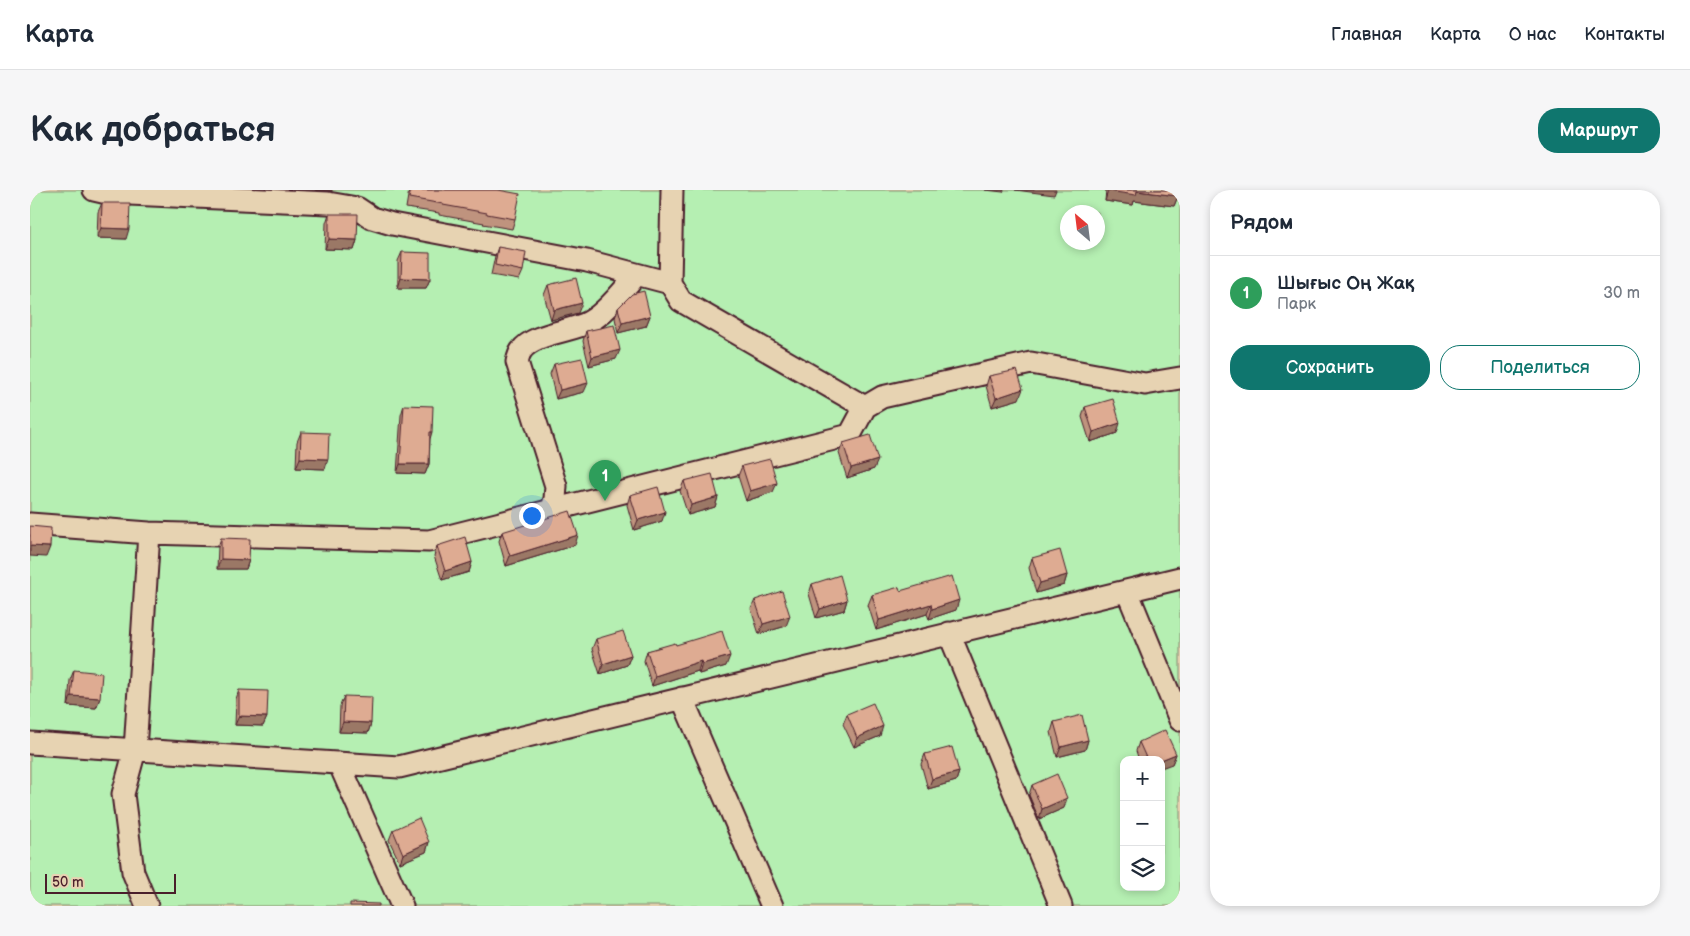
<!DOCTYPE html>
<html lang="ru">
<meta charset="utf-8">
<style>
:root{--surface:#fff;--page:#f6f6f7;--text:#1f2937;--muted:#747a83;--line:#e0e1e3;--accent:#0f766e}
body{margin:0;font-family:"Balsamiq Sans",sans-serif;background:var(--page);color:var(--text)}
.controls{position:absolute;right:15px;bottom:15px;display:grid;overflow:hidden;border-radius:10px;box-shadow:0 2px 8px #0003}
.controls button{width:45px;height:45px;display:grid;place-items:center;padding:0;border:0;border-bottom:1px solid var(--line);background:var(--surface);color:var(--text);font:25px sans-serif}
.compass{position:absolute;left:1030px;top:15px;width:45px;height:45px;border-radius:50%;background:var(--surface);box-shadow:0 2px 8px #0003;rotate:332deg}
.scale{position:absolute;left:15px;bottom:12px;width:131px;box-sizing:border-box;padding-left:5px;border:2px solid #4a1f2b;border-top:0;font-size:14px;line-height:18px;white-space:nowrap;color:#4a1f2b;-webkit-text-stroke:4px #e7d3b2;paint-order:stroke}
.you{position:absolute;left:501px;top:325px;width:18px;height:18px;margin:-12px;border:4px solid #fff;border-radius:50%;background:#1a73e8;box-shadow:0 0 0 8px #1a73e833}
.badge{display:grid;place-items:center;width:32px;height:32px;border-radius:50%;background:var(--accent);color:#fff;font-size:16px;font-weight:700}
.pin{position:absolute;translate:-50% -41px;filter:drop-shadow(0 1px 2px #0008)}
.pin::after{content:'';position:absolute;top:26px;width:18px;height:15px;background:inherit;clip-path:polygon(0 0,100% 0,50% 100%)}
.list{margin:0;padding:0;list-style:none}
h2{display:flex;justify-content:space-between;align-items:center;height:65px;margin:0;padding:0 20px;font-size:21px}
h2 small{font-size:16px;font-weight:400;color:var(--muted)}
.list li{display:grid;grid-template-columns:32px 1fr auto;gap:15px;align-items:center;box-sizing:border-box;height:75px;padding:0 20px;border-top:1px solid var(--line)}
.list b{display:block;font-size:19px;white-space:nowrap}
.list p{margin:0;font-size:16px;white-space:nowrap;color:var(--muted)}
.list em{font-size:16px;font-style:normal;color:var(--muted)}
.actions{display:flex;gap:10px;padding:15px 20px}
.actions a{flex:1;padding:11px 0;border:1px solid var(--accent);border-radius:20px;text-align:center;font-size:18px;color:var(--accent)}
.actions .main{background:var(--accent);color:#fff}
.icon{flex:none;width:28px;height:28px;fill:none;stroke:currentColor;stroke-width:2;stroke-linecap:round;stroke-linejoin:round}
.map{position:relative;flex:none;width:1150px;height:716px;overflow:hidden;border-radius:20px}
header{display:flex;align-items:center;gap:30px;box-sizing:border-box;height:70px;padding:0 25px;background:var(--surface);border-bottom:1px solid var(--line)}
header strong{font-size:24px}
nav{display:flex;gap:28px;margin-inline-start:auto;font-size:18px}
.intro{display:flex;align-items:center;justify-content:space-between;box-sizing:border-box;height:120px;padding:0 30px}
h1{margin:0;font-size:35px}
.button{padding:12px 22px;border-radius:20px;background:var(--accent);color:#fff;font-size:18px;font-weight:700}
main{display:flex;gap:30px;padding:0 30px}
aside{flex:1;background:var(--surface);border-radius:20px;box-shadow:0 2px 8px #0003}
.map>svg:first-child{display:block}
</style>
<header>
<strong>Карта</strong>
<nav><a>Главная</a><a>Карта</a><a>О нас</a><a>Контакты</a></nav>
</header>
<div class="intro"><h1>Как добраться</h1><a class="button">Маршрут</a></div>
<main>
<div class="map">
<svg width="1150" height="716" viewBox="0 0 1150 716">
<rect width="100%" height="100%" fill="#e7d3b2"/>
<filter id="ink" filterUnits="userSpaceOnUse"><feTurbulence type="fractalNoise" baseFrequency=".02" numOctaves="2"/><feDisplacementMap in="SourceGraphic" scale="10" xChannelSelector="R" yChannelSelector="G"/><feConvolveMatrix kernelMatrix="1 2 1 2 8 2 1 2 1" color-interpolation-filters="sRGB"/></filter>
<g filter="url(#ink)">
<path fill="#b5efb2" stroke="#80876e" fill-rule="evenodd" d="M 0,0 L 1150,0 L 1150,716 L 0,716 ZM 1038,22 L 1068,22 L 1068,52 L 1038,52 ZM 1094,570 L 1131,570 L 1131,697 L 1094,697 Z"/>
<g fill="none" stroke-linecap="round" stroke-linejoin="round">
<defs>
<path id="minor" d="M 64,0 L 77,3 L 298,13 L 327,18 L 342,28 L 362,34 L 557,71 L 640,93
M 642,0 L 640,93 L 651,111 L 835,217
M 521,321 L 525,309 L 526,296 L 487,172 C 488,168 489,164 491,161 C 503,143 541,142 559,132 C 575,123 595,99 606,85
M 0,334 L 119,343 L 399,351 L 820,245 L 835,217 L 852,207 L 1001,173 L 1115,194 L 1150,188
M 1097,401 L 1150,530
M 919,443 L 1031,716
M 652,508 L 742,716
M 0,553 L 369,577 L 1150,388
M 309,573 L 372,716
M 117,716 L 103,682 L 93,604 L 105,560 L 119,343"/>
</defs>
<use href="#minor" stroke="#4a1f2b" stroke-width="25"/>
<use href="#minor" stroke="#e7d3b2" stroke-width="21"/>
</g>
<path fill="#bf937e" stroke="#4a1f2b" d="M 379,0 L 468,0 L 485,29 L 482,39 L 453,34 L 454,33 L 409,25 L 409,23 L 376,18 Z
M 1076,0 L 1149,0 L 1148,6 L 1144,16 L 1104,11 L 1103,15 L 1075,11 Z
M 72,13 L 96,49 L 67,48 L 68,22 Z
M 299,24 L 327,50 L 324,60 L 295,59 L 296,33 Z
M 468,57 L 493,81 L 489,90 L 461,85 L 465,66 Z
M 372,62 L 400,89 L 396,98 L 368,98 L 368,71 Z
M 518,95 L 548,123 L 521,130 L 514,105 Z
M 588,118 L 620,126 L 616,136 L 588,143 L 585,128 Z
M 556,141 L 586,169 L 559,176 L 553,151 Z
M 524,174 L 554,202 L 526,209 L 520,184 Z
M 959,186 L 989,209 L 962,217 L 956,196 Z
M 374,215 L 402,242 L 400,249 L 399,274 L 395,284 L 367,283 L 371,225 Z
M 1055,217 L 1087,243 L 1060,252 L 1052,227 Z
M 271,242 L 295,279 L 266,278 L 267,252 Z
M 813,253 L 844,279 L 817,288 L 809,263 Z
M 712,276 L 743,302 L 716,311 L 708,286 Z
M 654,291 L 688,307 L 685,317 L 658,325 L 650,301 Z
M 600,305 L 632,331 L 604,340 L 597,315 Z
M 472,342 L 545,355 L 476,376 L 469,351 Z
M 191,348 L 219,370 L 216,379 L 187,379 L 188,357 Z
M 407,356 L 442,372 L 439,382 L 412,390 L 404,366 Z
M 1002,368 L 1037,385 L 1034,395 L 1006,403 L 999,378 Z
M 782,394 L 817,410 L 814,420 L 786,428 L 779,404 Z
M 870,401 L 926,420 L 899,429 L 897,424 L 846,440 L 838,415 L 842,405 Z
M 725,410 L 756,436 L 729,444 L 721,419 Z
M 566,449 L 601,465 L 597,475 L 570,484 L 562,459 Z
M 646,455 L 696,476 L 669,484 L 668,481 L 622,496 L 614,471 L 617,461 Z
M 44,480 L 70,508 L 66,518 L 38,516 L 40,490 Z
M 209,500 L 237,527 L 233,536 L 205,535 L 206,509 Z
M 314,506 L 341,533 L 338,543 L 309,542 L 310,516 Z
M 817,524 L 850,546 L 824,557 L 813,534 Z
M 1024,532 L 1058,550 L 1055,560 L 1027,567 L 1021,542 Z
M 1109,552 L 1146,564 L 1142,574 L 1131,570 L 1109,570 L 1106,561 Z
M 895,564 L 929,582 L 926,591 L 898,599 L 891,574 Z
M 1002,595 L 1034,618 L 1009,629 L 999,605 Z
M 363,640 L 399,652 L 396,662 L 370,673 L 359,650 Z"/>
<path fill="#9b7866" stroke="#4a1f2b" d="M 285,0 L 302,0 L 302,1 Z
M 955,0 L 974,0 L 973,2 Z
M 985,0 L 1026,0 L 1024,5 Z
M 1078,1 L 1107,1 L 1148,6 L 1144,16 L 1104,11 L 1103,15 L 1075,11 Z
M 71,38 L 99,39 L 96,49 L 67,48 Z
M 299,49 L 327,50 L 324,60 L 295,59 Z
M 371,88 L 400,89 L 396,98 L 368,98 Z
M 552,113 L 548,123 L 521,130 L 524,120 Z
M 620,126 L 616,136 L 588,143 L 592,133 Z
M 590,160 L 586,169 L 559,176 L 562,167 Z
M 558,193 L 554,202 L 526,209 L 530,200 Z
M 993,199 L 989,209 L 962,217 L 966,208 Z
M 1090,233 L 1087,243 L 1060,252 L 1063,242 Z
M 270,268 L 298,269 L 295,279 L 266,278 Z
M 848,270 L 844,279 L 817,288 L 821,278 Z
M 370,274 L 399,274 L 395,284 L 367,283 Z
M 747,293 L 743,302 L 716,311 L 720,301 Z
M 688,307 L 685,317 L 658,325 L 661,315 Z
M 635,322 L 632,331 L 604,340 L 608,330 Z
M 548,345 L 545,355 L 476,376 L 480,366 Z
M 0,356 L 20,357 L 16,367 L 0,366 Z
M 191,369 L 219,370 L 216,379 L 187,379 Z
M 442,372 L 439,382 L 412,390 L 415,381 Z
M 1037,385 L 1034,395 L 1006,403 L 1010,393 Z
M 817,410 L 814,420 L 786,428 L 790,419 Z
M 929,410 L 926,420 L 899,429 L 902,419 Z
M 901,414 L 897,424 L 846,440 L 849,430 Z
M 760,426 L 756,436 L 729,444 L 733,434 Z
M 601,465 L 597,475 L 570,484 L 573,474 Z
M 700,466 L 696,476 L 669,484 L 672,474 Z
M 671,471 L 668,481 L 622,496 L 625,486 Z
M 41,506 L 70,508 L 66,518 L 38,516 Z
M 209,526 L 237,527 L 233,536 L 205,535 Z
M 313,532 L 341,533 L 338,543 L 309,542 Z
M 853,536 L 850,546 L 824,557 L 827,548 Z
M 1058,550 L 1055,560 L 1027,567 L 1031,557 Z
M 1146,564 L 1142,574 L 1131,578 L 1131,570 Z
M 929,582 L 926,591 L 898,599 L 902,589 Z
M 1037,608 L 1034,618 L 1009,629 L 1012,619 Z
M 399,652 L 396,662 L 370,673 L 373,664 Z"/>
<path fill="#deab92" stroke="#4a1f2b" d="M 381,0 L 468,0 L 490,4 L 485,29 L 457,24 L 457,23 L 413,15 L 413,14 L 379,8 Z
M 1078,0 L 1149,0 L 1148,6 L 1107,1 L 1106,5 L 1078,1 Z
M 72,13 L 100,13 L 99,39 L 71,38 Z
M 299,24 L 328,24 L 327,50 L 299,49 Z
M 468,57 L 496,62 L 493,81 L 465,75 Z
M 372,62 L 400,63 L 400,89 L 371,88 Z
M 546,88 L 552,113 L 524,120 L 518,95 Z
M 614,101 L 620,126 L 592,133 L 588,118 L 602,104 Z
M 584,135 L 590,160 L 562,167 L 556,141 Z
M 552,168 L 558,193 L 530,200 L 524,174 Z
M 987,180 L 993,199 L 966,208 L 959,186 Z
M 1083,209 L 1090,233 L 1063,242 L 1055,217 Z
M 374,215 L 403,216 L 402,242 L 400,242 L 399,274 L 370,274 Z
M 271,242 L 299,243 L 298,269 L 270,268 Z
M 840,245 L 848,270 L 821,278 L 813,253 Z
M 740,269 L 747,293 L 720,301 L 712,276 Z
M 682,284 L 688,307 L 661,315 L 654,291 Z
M 628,297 L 635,322 L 608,330 L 600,305 Z
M 540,321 L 548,345 L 480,366 L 472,342 Z
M 0,336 L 21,338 L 20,357 L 0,356 Z
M 435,347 L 442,372 L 415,381 L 407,356 Z
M 191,348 L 220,349 L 219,370 L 191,369 Z
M 1030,360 L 1037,385 L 1010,393 L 1002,368 Z
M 810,385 L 817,410 L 790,419 L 782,394 Z
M 922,386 L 929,410 L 902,419 L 901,414 L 849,430 L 842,405 L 869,397 L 870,401 Z
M 752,401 L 760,426 L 733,434 L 725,410 Z
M 593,441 L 601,465 L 573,474 L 566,449 Z
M 692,441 L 700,466 L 672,474 L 671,471 L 625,486 L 617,461 L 645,453 L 646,455 Z
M 44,480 L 72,483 L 70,508 L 41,506 Z
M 209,500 L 238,501 L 237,527 L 209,526 Z
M 314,506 L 342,507 L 341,533 L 313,532 Z
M 843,513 L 853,536 L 827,548 L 817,524 Z
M 1052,525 L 1058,550 L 1031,557 L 1024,532 Z
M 1135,540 L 1146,564 L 1131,570 L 1117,570 L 1109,552 Z
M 922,557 L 929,582 L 902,589 L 895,564 Z
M 1027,584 L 1037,608 L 1012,619 L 1002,595 Z
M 389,628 L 399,652 L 373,664 L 363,640 Z
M 320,713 L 349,714 L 349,716 L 320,716 Z"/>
</g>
</svg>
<div class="controls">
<button>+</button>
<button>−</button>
<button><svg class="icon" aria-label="layers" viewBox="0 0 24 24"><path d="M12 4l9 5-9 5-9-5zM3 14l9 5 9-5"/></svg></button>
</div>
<svg class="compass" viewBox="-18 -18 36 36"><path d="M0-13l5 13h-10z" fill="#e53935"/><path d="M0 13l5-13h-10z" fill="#747a83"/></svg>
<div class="scale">50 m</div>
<div class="you"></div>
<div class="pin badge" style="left:575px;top:311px;background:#2e9e5b">1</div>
</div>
<aside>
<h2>Рядом<small></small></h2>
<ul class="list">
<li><span class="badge" style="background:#2e9e5b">1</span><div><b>Шығыс Оң Жақ</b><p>Парк</p></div><em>30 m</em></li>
</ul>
<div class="actions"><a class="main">Сохранить</a><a>Поделиться</a></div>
</aside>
</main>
